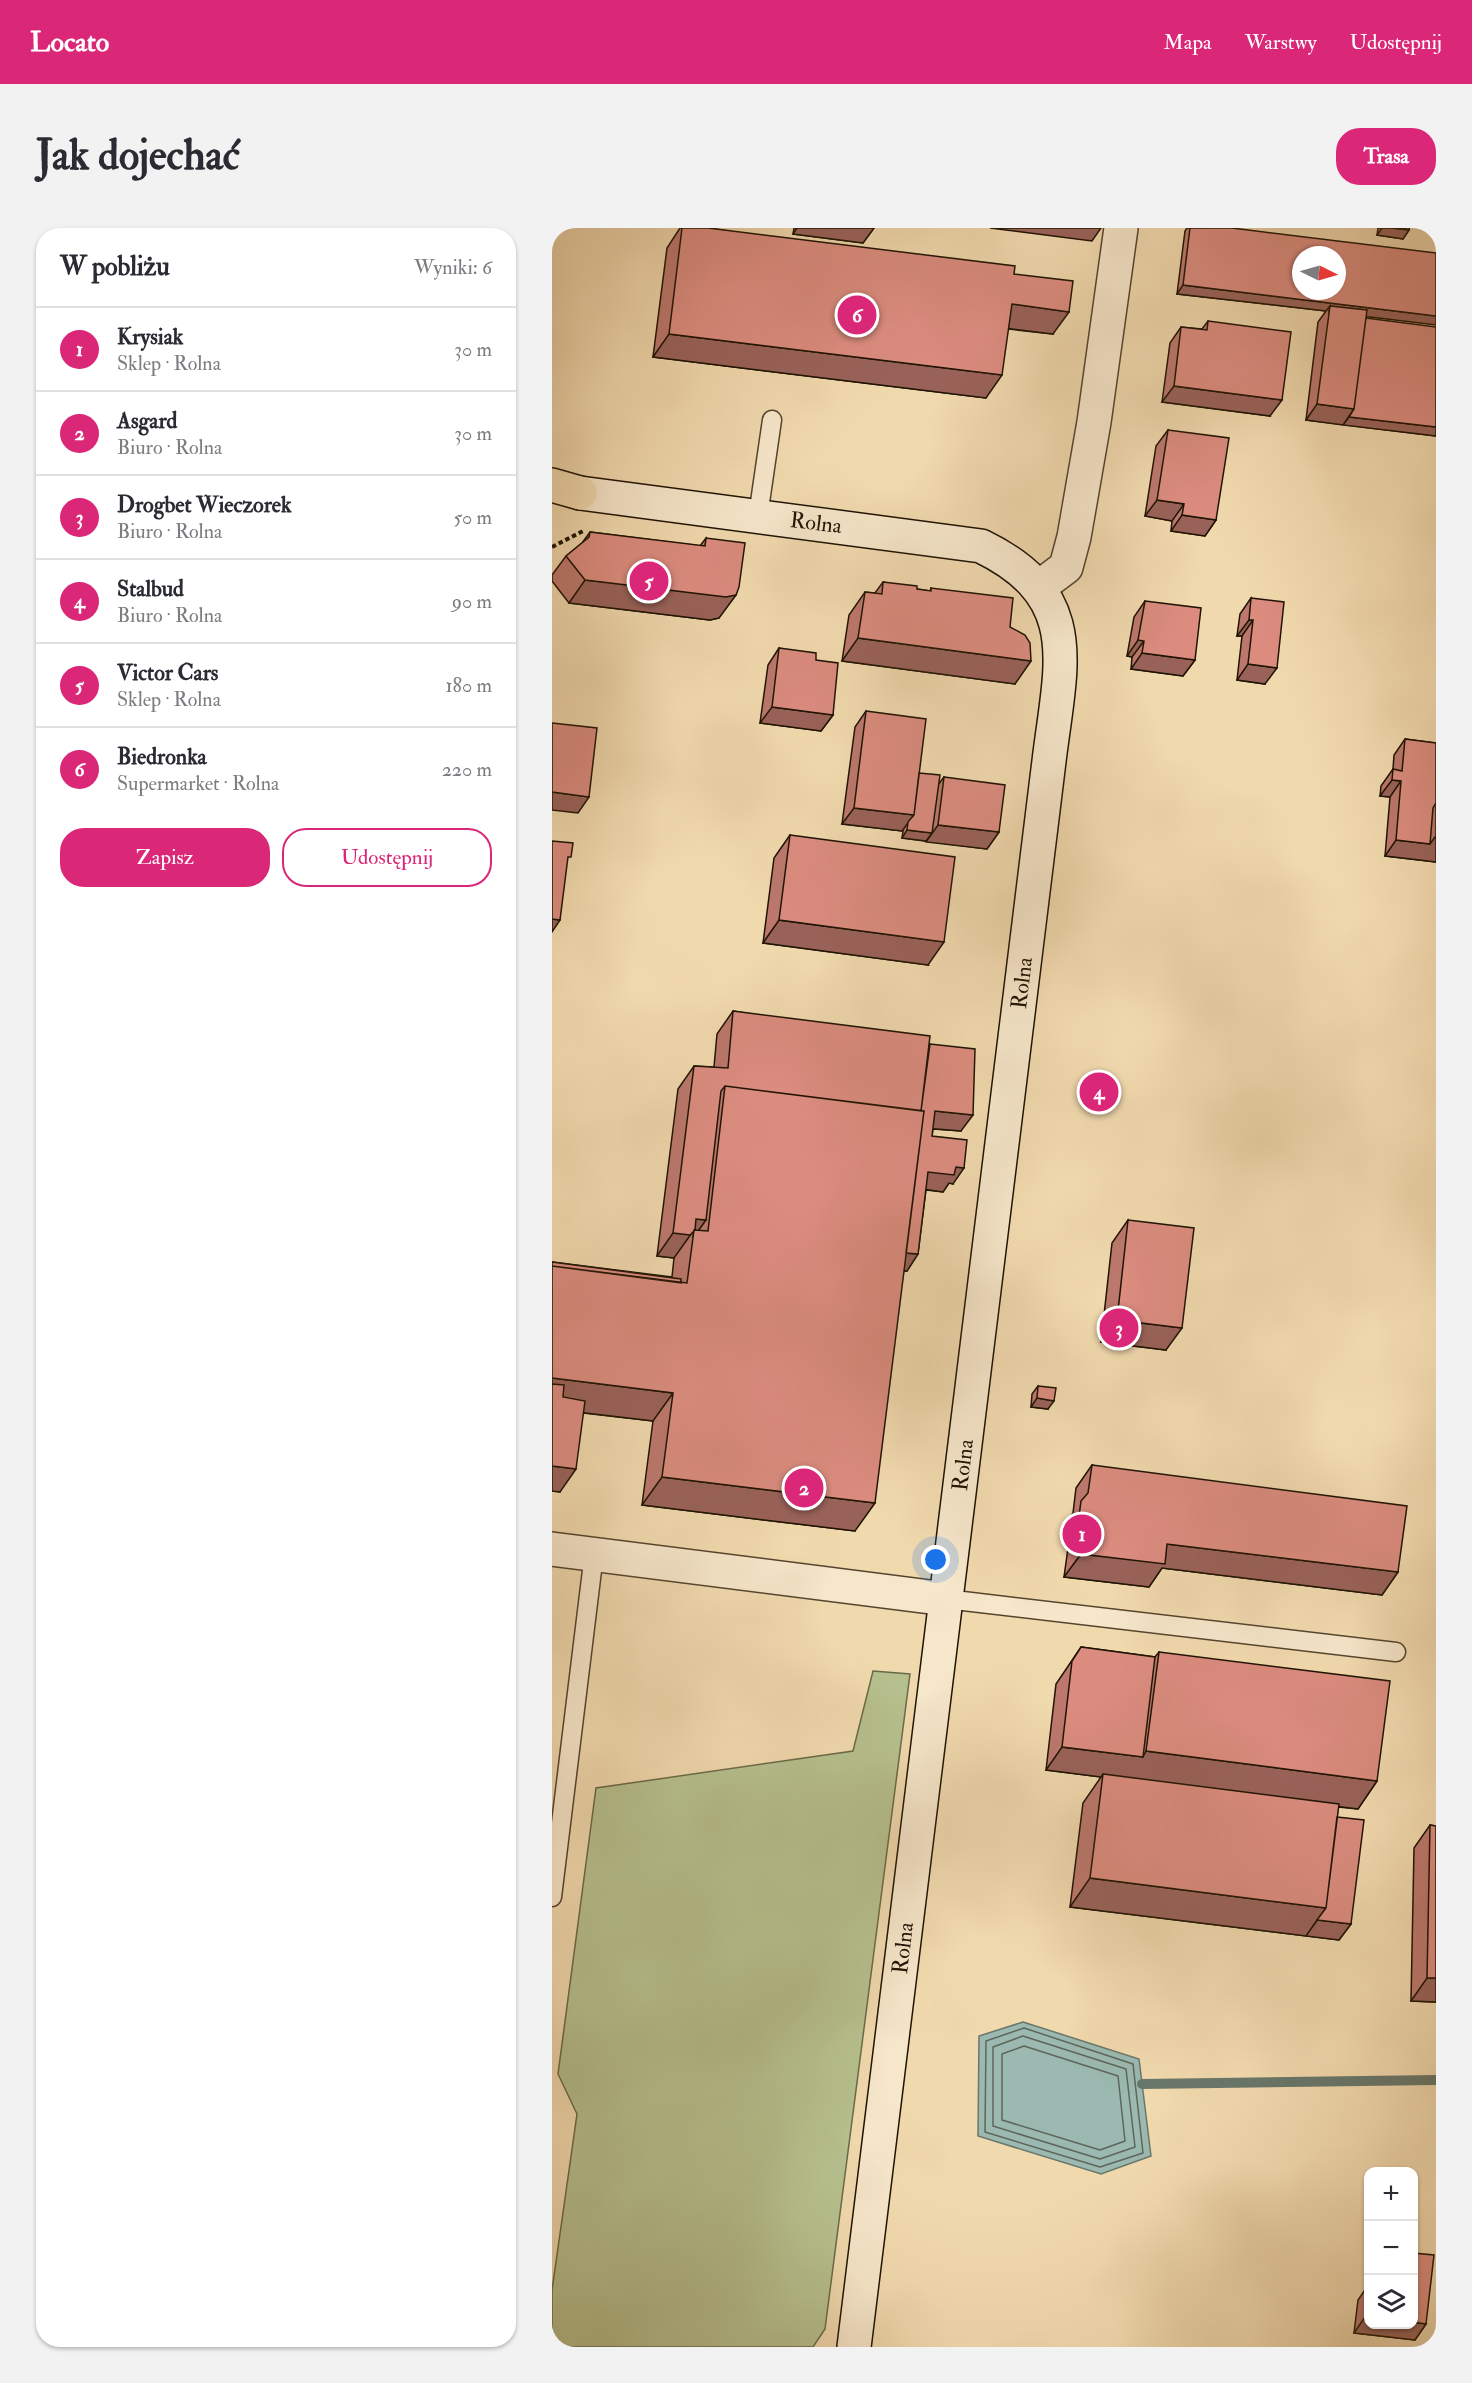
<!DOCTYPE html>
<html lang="pl">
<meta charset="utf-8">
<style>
:root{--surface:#fff;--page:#f2f2f3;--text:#2b2b33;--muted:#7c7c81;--line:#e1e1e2;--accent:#db2777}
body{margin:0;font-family:"IM FELL Double Pica",serif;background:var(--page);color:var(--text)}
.controls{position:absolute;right:18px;bottom:18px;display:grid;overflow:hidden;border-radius:12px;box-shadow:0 2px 4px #0004}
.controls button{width:54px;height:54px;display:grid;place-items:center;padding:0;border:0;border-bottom:2px solid var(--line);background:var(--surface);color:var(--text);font:30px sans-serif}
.compass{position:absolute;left:740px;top:18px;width:54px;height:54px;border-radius:50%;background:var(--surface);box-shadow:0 2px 4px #0004;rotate:95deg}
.you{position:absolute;left:384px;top:1332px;width:21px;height:21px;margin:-15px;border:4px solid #fff;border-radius:50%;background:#1a73e8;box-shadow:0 0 0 9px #1a73e833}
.badge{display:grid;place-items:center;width:39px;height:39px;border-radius:50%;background:var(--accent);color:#fff;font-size:20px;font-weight:700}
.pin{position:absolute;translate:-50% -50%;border:3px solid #fff;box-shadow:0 2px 6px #0006}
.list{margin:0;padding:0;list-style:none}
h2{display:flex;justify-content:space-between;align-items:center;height:78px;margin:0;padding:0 24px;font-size:26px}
h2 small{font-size:20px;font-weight:400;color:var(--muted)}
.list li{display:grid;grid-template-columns:39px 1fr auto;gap:18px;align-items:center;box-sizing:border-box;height:84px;padding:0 24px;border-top:2px solid var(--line)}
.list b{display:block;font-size:22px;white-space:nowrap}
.list p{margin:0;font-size:20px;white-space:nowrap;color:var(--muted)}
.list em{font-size:20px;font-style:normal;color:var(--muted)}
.actions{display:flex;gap:12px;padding:18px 24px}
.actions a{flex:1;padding:14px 0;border:2px solid var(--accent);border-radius:24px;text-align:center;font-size:21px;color:var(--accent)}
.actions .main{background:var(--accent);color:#fff}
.icon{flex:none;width:33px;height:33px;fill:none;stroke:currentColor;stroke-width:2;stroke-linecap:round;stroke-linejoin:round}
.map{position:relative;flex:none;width:884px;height:2119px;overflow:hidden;border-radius:24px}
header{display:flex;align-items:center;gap:36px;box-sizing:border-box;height:84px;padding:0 30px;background:var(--accent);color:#fff}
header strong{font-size:28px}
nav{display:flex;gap:33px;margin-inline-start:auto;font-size:21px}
.intro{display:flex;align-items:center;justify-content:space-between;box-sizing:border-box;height:144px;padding:0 36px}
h1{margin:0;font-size:42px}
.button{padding:15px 27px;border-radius:24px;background:var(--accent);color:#fff;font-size:21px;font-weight:700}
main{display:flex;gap:36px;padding:0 36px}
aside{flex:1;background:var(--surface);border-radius:24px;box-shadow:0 2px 4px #0004}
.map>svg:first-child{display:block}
</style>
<header>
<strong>Locato</strong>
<nav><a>Mapa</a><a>Warstwy</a><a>Udostępnij</a></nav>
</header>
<div class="intro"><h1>Jak dojechać</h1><a class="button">Trasa</a></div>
<main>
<aside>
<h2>W pobliżu<small>Wyniki: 6</small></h2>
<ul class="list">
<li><span class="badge">1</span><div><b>Krysiak</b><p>Sklep · Rolna</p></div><em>30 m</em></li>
<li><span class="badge">2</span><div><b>Asgard</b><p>Biuro · Rolna</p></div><em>30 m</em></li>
<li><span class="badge">3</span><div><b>Drogbet Wieczorek</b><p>Biuro · Rolna</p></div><em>50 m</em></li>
<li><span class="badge">4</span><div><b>Stalbud</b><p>Biuro · Rolna</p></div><em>90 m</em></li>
<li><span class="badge">5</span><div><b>Victor Cars</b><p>Sklep · Rolna</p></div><em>180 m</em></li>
<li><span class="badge">6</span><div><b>Biedronka</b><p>Supermarket · Rolna</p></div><em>220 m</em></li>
</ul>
<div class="actions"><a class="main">Zapisz</a><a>Udostępnij</a></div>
</aside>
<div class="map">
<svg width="884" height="2119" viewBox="0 0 884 2119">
<rect width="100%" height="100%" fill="#f1d9ae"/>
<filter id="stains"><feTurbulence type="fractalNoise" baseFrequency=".00333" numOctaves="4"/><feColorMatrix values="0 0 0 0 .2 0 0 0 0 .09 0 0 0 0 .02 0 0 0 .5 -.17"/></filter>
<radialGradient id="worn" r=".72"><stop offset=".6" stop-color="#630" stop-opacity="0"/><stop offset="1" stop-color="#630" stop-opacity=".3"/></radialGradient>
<path fill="#b6c08e" stroke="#6a6a49" stroke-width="1.5" d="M 321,1443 L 358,1446 L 273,2101 L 261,2119 L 0,2119 L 0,2062 L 25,1886 L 6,1846 L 44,1560 L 301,1523 Z"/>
<path fill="#9bb9b0" stroke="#69776b" stroke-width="1.5" d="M 471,1794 L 587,1831 L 599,1928 L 549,1946 L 426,1908 L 427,1808 Z"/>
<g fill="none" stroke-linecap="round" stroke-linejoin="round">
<path stroke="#5d665a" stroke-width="1.5" d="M 472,1800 L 581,1836 L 591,1925 L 548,1939 L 433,1904 L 434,1813 Z
M 471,1808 L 574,1841 L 583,1919 L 548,1931 L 441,1898 L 441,1819 Z
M 472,1818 L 566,1848 L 573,1913 L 548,1922 L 450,1892 L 450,1826 Z"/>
<path stroke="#69776b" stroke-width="10" d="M 590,1856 L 884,1852"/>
<defs>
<path id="lane" d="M 206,288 L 220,192
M 394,1371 L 844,1424
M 0,1669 L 42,1326"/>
<path id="street" d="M 486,360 L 514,339 L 522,309 L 542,194 L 569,0
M 0,1321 L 394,1371"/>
<path id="secondary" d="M 28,265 L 429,318 C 530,367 510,432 498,525 L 302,2119"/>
<path id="primary" d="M 0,257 L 28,265"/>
</defs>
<use href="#lane" stroke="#54442e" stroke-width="21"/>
<use href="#street" stroke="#54442e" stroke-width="36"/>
<use href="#secondary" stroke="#1f1304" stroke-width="36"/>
<use href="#primary" stroke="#1f1304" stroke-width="36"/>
<path stroke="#1f1304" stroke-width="4" stroke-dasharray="4.5 3" stroke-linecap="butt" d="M 0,319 L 33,302"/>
<use href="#lane" stroke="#f6e6ca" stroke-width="18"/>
<use href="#street" stroke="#f6e6ca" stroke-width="33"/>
<use href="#secondary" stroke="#f6e6ca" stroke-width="33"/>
<use href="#primary" stroke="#f1d9ae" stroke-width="33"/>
</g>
<path fill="#bc786d" stroke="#1f1304" stroke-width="1.5" d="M 128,0 L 156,0 L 462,46 L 501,106 L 456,101 L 434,170 L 101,129 L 115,20 Z
M 242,0 L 322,0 L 311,15 L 241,6 Z
M 635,0 L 680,0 L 814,88 L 814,90 L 884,208 L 754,192 L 766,94 L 774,83 L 625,66 L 633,3 Z
M 826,0 L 857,0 L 857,2 L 851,11 L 825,7 Z
M 656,93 L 718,188 L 610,174 L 618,115 L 629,99 L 650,101 Z
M 616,202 L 664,292 L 653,308 L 619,303 L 620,293 L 593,288 L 604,218 Z
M 38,304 L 148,318 L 154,310 L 167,390 L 158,392 L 17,375 L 0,353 L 0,347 L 14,328 L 30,315 Z
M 331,354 L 365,361 L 378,363 L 379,360 L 458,399 L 463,456 L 290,433 L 297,387 L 313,364 L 323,365 Z
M 699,370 L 713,456 L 685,452 L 690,408 L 685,408 L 688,386 Z
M 593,373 L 643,432 L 631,448 L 579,441 L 580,429 L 575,428 L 582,389 Z
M 227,420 L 264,432 L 281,487 L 269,503 L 208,495 L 216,437 Z
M 314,483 L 367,545 L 386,557 L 392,549 L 447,604 L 435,621 L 350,610 L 351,603 L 290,596 L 303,499 Z
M 853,511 L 884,515 L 884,634 L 833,628 L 838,569 L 828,568 L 829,558 L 841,541 L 842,527 Z
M 238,607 L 376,737 L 211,715 L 222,630 Z
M 181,783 L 377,817 L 409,903 L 381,901 L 380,908 L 401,956 L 397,955 L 391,964 L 374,962 L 366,1026 L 355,1043 L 352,1042 L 303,1303 L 90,1277 L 101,1193 L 31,1185 L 8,1264 L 0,1263 L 0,1034 L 120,1049 L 122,1030 L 105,1028 L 126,861 L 142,838 L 162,839 L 165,806 Z
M 576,992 L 614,1122 L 549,1114 L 560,1015 Z
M 486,1158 L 496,1181 L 479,1179 L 480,1166 Z
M 540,1237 L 846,1344 L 830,1367 L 610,1340 L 597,1359 L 512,1349 L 516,1320 L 511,1311 L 513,1296 L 521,1285 L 524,1260 Z
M 529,1419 L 603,1429 L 607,1424 L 825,1553 L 806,1581 L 786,1579 L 785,1589 L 799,1696 L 787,1712 L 518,1679 L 531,1575 L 549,1549 L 494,1542 L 504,1456 Z
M 878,1597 L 884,1598 L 884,1774 L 859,1773 L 862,1620 Z
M 816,2048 L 816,2097 L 874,2096 L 863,2112 L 802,2105 L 806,2072 L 815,2059 Z"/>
<path fill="#996259" stroke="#1f1304" stroke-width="1.5" d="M 245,0 L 322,0 L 311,15 L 241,6 Z
M 438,0 L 549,0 L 540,13 Z
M 830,0 L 840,0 L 857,2 L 851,11 L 825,7 Z
M 631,57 L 884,88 L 884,97 L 777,84 L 778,78 L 774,83 L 625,66 Z
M 460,76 L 517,84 L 501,106 L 444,99 Z
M 117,106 L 450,147 L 434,170 L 101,129 Z
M 622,158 L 730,172 L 718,188 L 610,174 Z
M 765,176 L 802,181 L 791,197 L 754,192 Z
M 797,189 L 884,199 L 884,208 L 791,197 Z
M 605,272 L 632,276 L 620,293 L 593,288 Z
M 630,287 L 664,292 L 653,308 L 619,303 Z
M 33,352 L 184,367 L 167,390 L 158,392 L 17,375 Z
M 697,392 L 701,392 L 690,408 L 685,408 Z
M 306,410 L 479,433 L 463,456 L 290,433 Z
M 586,412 L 592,413 L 580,429 L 575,428 Z
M 590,425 L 643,432 L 631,448 L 579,441 Z
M 696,436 L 725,440 L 713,456 L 685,452 Z
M 220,479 L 281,487 L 269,503 L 208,495 Z
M 840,552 L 849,553 L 838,569 L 828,568 Z
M 0,564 L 37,569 L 26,585 L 0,582 Z
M 302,580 L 362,587 L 350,603 L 290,596 Z
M 386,597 L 447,604 L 435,621 L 374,614 Z
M 355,602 L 380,605 L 374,613 L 350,610 Z
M 883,609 L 884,609 L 884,634 L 833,628 L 844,612 L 878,616 Z
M 0,691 L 8,692 L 0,704 Z
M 227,692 L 392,714 L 376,737 L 211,715 Z
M 383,883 L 421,887 L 409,903 L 372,900 Z
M 404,939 L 412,940 L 401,956 L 397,955 L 391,964 L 364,960 L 376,944 Z
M 144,991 L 154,992 L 141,1010 L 142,1002 L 122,1030 L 105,1028 L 121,1005 Z
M 351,1025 L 366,1026 L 355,1043 L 340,1041 Z
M 565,1092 L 630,1100 L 614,1122 L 549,1114 Z
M 0,1150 L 121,1165 L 101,1193 L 0,1181 Z
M 485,1170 L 502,1173 L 496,1181 L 479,1179 Z
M 0,1238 L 24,1241 L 8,1264 L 0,1263 Z
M 110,1249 L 323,1275 L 303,1303 L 90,1277 Z
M 615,1316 L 846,1344 L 830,1367 L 610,1340 L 597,1359 L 512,1349 L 529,1326 Z
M 510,1519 L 591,1529 L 594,1523 L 825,1553 L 806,1581 L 550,1549 L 551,1546 L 549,1549 L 494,1542 Z
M 538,1650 L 774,1680 L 754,1708 L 518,1679 Z
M 765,1692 L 799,1696 L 787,1712 L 754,1708 Z
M 875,1750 L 884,1750 L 884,1774 L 859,1773 Z
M 813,2089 L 816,2089 L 816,2097 L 861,2097 L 861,2094 L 874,2096 L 863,2112 L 802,2105 Z"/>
<path fill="#db8c7f" stroke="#1f1304" stroke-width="1.5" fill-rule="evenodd" d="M 130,0 L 156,0 L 463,38 L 462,46 L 521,53 L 517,84 L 460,76 L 450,147 L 117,106 Z
M 638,0 L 680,0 L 884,25 L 884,88 L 631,57 ZM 749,27 L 785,27 L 785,63 L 749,63 Z
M 840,0 L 857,0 L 857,2 Z
M 778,78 L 815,82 L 802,181 L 765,176 Z
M 814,90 L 884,99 L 884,199 L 797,189 L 802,181 Z
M 656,93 L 739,104 L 730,172 L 622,158 L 629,99 L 655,102 Z
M 616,202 L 677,210 L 664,292 L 630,287 L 632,276 L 605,272 Z
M 38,304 L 153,318 L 154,310 L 193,315 L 187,359 L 184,367 L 174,369 L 33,352 L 14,328 L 37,309 Z
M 331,354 L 365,358 L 365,361 L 379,363 L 379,360 L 461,370 L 458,399 L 473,407 L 478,415 L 479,433 L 306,410 L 313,364 L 330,366 Z
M 699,370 L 732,374 L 725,440 L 696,436 L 701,392 L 697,392 Z
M 593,373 L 649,380 L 643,432 L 590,425 L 592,413 L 586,412 Z
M 227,420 L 264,425 L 264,432 L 286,435 L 281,487 L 220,479 Z
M 314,483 L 374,491 L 362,587 L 302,580 Z
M 0,495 L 45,500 L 37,569 L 0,564 Z
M 853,511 L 884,515 L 884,575 L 881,580 L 878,616 L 844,612 L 849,553 L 840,552 L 841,541 L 850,543 Z
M 367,545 L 388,547 L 380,605 L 355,602 L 356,594 L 362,587 Z
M 392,549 L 453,557 L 447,604 L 386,597 Z
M 238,607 L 403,629 L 392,714 L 227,692 Z
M 0,613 L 21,615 L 19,629 L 16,629 L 8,692 L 0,691 Z
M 181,783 L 378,808 L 369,883 L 173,858 L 169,863 L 154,992 L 144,991 L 143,1002 L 138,1007 L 121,1005 L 142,838 L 176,840 Z
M 378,816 L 423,821 L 421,887 L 383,883 L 380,908 L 415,912 L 412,940 L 404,939 L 402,947 L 376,944 L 366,1026 L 354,1025 L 372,883 L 369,883 Z
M 173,858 L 372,883 L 323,1275 L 110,1249 L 121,1165 L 0,1150 L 0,1038 L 135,1055 L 142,1002 L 156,1003 Z
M 576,992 L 642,1000 L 630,1100 L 565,1092 Z
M 0,1034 L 129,1051 L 129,1055 L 0,1038 Z
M 0,1156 L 12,1157 L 11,1169 L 33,1173 L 24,1241 L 0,1238 Z
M 486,1158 L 504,1160 L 502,1173 L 485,1170 Z
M 540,1237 L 855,1278 L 846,1344 L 615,1316 L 613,1336 L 529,1326 L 532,1297 L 527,1288 L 529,1273 L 536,1265 Z
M 529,1419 L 603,1429 L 591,1529 L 510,1519 L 520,1433 Z
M 607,1424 L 838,1453 L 825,1553 L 594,1523 Z
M 551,1546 L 787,1576 L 774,1680 L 538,1650 Z
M 785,1589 L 812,1592 L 799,1696 L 765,1692 L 774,1680 Z
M 878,1597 L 884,1598 L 884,1750 L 875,1750 Z
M 861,2025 L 882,2027 L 874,2096 L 861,2094 Z
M 816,2061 L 816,2089 L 813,2089 Z"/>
<g text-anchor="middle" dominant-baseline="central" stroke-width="5" stroke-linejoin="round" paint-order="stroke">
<g font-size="22" fill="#1f1304" stroke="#f6e6ca">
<text transform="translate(264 295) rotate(7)">Rolna</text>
<text transform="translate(470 755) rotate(-83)">Rolna</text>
<text transform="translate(411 1237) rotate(-83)">Rolna</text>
<text transform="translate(351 1720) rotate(-83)">Rolna</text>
</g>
</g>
<rect width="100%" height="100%" filter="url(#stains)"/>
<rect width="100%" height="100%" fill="url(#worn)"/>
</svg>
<div class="controls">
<button>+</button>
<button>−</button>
<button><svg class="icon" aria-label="layers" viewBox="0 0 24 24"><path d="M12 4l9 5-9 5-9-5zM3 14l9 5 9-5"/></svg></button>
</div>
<svg class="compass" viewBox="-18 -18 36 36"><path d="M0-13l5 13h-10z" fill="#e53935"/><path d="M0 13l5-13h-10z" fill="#7c7c81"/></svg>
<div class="you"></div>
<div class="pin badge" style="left:530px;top:1306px">1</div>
<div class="pin badge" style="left:252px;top:1260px">2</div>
<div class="pin badge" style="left:567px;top:1100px">3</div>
<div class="pin badge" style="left:547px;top:864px">4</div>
<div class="pin badge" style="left:97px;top:353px">5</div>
<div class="pin badge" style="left:305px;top:87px">6</div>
</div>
</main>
